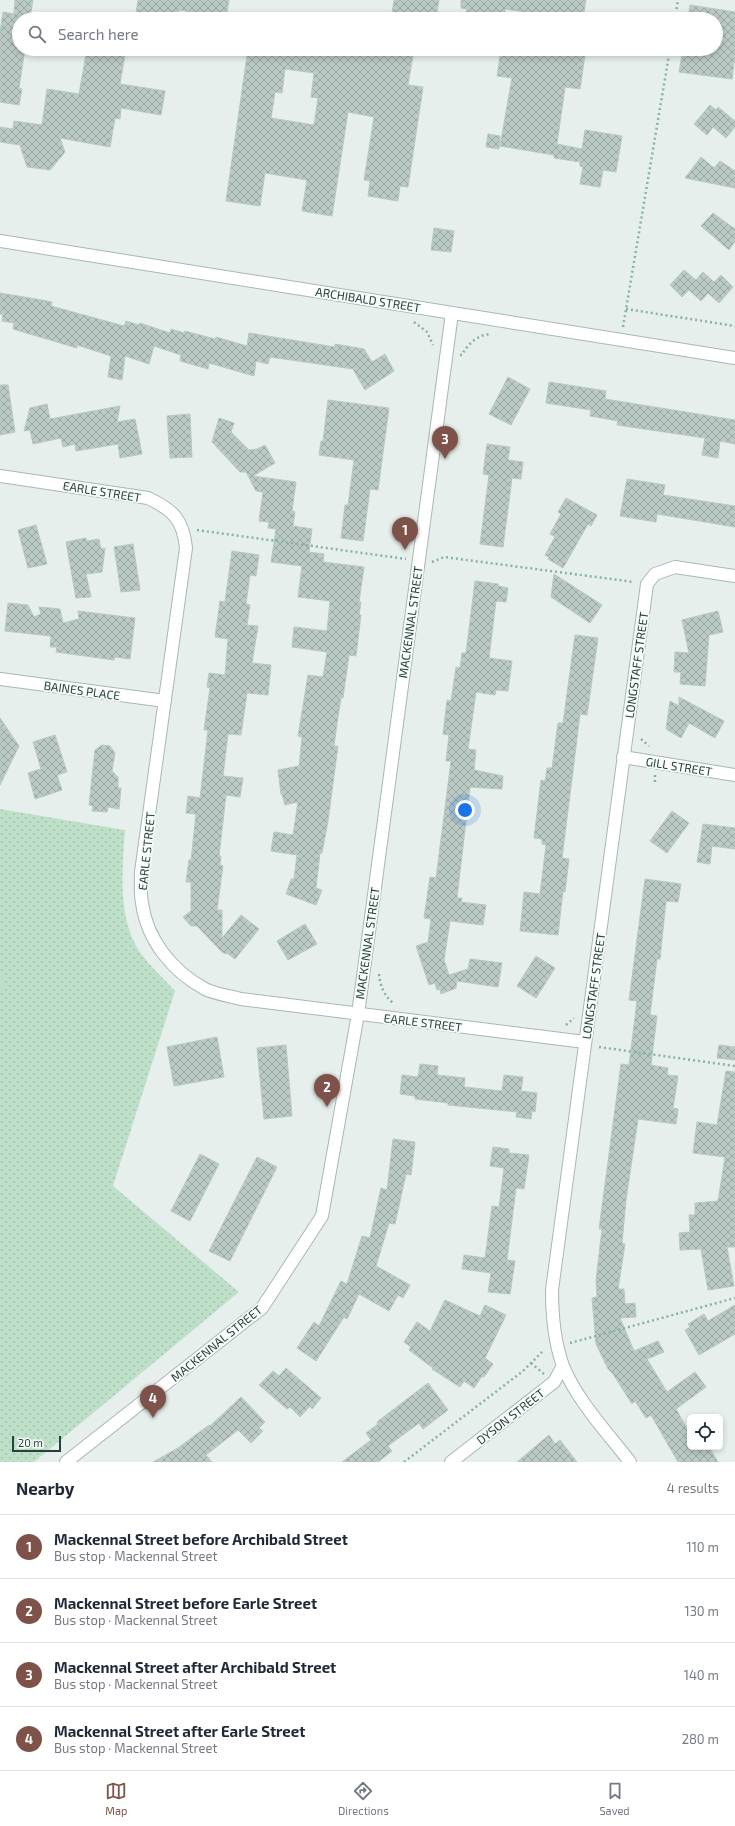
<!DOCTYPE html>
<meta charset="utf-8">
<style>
:root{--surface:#fff;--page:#f2f2f3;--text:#1f2937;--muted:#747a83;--line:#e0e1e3;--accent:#7f5249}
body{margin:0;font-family:"Exo 2",sans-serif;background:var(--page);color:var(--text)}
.controls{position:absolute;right:12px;bottom:12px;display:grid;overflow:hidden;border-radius:6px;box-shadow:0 2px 6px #0003}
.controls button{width:36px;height:36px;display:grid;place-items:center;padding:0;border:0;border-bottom:1px solid var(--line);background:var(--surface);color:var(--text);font:20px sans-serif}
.scale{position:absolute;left:12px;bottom:10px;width:49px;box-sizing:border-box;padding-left:4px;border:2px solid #24423a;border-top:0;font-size:11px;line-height:14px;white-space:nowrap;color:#24423a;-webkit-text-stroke:3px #f7fbf9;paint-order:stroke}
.you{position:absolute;left:465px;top:810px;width:14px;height:14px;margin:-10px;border:3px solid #fff;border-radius:50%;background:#1a73e8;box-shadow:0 0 0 6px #1a73e833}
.badge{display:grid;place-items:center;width:26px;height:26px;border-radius:50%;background:var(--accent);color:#fff;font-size:13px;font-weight:700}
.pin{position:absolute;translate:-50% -33px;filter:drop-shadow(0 1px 2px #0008)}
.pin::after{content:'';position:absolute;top:21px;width:14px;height:12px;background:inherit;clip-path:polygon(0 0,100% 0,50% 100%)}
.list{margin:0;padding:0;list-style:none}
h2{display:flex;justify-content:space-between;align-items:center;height:52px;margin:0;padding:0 16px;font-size:17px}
h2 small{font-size:13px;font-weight:400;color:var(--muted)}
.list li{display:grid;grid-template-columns:26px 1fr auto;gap:12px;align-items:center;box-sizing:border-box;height:64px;padding:0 16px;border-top:1px solid var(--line)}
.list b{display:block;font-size:15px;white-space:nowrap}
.list p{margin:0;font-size:13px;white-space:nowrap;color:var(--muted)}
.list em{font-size:13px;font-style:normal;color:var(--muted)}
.icon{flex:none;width:22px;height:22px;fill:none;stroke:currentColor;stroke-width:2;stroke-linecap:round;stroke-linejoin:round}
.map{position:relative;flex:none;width:735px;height:1462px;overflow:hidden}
.search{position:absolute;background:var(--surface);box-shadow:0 2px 6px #0003;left:12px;right:12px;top:12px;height:44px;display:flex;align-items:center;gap:10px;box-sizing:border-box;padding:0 14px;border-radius:22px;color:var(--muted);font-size:15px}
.sheet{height:308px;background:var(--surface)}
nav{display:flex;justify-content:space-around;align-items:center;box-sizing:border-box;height:56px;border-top:1px solid var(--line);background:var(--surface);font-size:11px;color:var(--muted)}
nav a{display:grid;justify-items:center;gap:2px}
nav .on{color:var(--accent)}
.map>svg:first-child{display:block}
</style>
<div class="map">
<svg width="735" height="1462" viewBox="0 0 735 1462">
<defs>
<pattern id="park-dots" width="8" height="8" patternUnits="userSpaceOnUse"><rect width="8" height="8" fill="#bfe0c8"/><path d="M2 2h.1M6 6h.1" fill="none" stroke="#a4c1ad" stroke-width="1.8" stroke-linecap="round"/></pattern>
<pattern id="building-cross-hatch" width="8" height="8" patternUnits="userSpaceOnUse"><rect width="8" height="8" fill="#bbcac4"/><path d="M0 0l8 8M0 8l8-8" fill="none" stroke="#98a6a0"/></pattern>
</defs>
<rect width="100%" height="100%" fill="#e6efeb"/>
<path fill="url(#park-dots)" d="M 0,809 L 125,830 C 122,870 117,921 142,955 C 152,968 164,979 175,991 L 113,1186 L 239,1292 L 34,1462 L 0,1462 Z"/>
<path fill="#bfe0c8" d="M 0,966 L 5,992 L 0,993 Z"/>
<path fill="url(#building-cross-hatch)" stroke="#b8c9c2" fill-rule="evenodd" d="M 15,0 L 33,0 L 30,19 L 19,19 L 19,49 L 25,49 L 19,88 L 22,89 L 19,105 L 0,102 L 0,32 L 3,12 L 14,14 Z
M 138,0 L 229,0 L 226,17 L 179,10 L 178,19 L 135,19 Z
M 394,0 L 439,0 L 436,19 L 391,19 Z
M 461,0 L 586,0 L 583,19 L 558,19 L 558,17 L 505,9 L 505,14 L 491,12 L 490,18 L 466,15 L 467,9 L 461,8 Z
M 690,5 L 735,12 L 735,55 L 732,79 L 679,72 L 683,49 L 716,52 L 716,19 L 688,19 Z
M 87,49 L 126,49 L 120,84 L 165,91 L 161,115 L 121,108 L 120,119 L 115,118 L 110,147 L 60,138 L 65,152 L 50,170 L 27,167 L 20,145 L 0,142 L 0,127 L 13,129 L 14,121 L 42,125 L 47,89 L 79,94 Z
M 248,49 L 414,49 L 408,85 L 423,87 L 408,187 L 400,186 L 398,201 L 368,196 L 370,181 L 364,180 L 374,117 L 348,112 L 332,216 L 302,211 L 307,180 L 265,173 L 260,206 L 226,201 ZM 285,69 L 314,73 L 311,97 L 318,98 L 314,125 L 271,118 L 275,92 L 282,93 Z
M 501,49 L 561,49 L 560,51 L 585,55 L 580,89 L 565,87 L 557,144 L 582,149 L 585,130 L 622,136 L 616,172 L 603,170 L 600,187 L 580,184 L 583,167 L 580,166 L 580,162 L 554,158 L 554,155 L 500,146 L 512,78 L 497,76 Z
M 710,105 L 716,110 L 718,107 L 735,121 L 735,127 L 726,138 L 713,127 L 707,135 L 694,124 Z
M 488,134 L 500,136 L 499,149 L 486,147 Z
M 701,157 L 714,168 L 720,161 L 735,171 L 735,188 L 685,178 Z
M 713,213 L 735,229 L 735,241 L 729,250 L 701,226 Z
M 434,228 L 454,231 L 451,252 L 431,250 Z
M 684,270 L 696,280 L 703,272 L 714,282 L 721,275 L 733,287 L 719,303 L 708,293 L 701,301 L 689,290 L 682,297 L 670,285 Z
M 0,293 L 42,300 L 52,302 L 51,306 L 124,326 L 126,321 L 139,325 L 140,323 L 170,333 L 171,329 L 184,333 L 185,331 L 215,339 L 216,337 L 247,346 L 249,333 L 335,347 L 335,344 L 364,349 L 372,362 L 385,354 L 394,371 L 365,390 L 353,369 L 270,357 L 268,364 L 256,361 L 254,376 L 209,363 L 208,369 L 180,361 L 181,355 L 154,346 L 149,364 L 125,356 L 122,380 L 108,377 L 111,356 L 77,345 L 77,348 L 13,329 L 14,323 L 2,321 L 3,314 L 0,314 Z
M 508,377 L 530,389 L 511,425 L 489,414 Z
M 549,382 L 606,391 L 605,399 L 735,420 L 735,444 L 720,441 L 718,458 L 702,455 L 705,438 L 617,425 L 618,421 L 590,416 L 591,410 L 546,403 Z
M 0,385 L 8,385 L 15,432 L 0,435 Z
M 328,400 L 389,408 L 378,490 L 370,489 L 363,541 L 341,538 L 345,505 L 348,505 L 354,460 L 319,455 L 321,441 L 323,441 Z
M 47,404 L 50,419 L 120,406 L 117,422 L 135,419 L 142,454 L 120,458 L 118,444 L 76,451 L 75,444 L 63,447 L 61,438 L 33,444 L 30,430 L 24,431 L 30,408 Z
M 190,414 L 192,457 L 170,458 L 167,416 Z
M 219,418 L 234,423 L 231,432 L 249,450 L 257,449 L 265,445 L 275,463 L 253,476 L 296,482 L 292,511 L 295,512 L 293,526 L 312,529 L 309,552 L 324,554 L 323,562 L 364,567 L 359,602 L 361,602 L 359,615 L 361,615 L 356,656 L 349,655 L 343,698 L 341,698 L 338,717 L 334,746 L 338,746 L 328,821 L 322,853 L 320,853 L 316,888 L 322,890 L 316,905 L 286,894 L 291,879 L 294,879 L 297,855 L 271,851 L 274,832 L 293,835 L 298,802 L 285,805 L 282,794 L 281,794 L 278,770 L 299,766 L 302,737 L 298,736 L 308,675 L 323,677 L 327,652 L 292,647 L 294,627 L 327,631 L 330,601 L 298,597 L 302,566 L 271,562 L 276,529 L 268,528 L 269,522 L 259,521 L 263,492 L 256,491 L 246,472 L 240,472 L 212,442 Z
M 487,444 L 510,447 L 508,460 L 523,462 L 521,479 L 512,478 L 503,547 L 480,544 L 489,475 L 483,474 Z
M 627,479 L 665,485 L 663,495 L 735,506 L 735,527 L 657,514 L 656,522 L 620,516 Z
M 566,498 L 597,515 L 591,526 L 588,524 L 563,568 L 548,559 L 549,557 L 545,555 L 555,537 L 550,534 L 561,514 L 558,512 Z
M 36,525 L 47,564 L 28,568 L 18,530 Z
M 86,538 L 87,541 L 99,539 L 101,549 L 105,548 L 102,572 L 86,574 L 91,597 L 76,598 L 66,542 Z
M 133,544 L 140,590 L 121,592 L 114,547 Z
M 232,551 L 259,555 L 256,576 L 250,575 L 246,604 L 250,605 L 247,625 L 258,626 L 252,663 L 271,665 L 268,695 L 247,693 L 241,735 L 228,734 L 223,776 L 243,778 L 240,797 L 226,795 L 219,856 L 221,856 L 220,865 L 223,866 L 217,910 L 222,910 L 222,938 L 241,915 L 259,929 L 235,959 L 227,953 L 226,954 L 222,952 L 197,926 L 191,926 L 183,917 L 191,911 L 191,882 L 186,882 L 189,860 L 191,860 L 196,814 L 186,813 L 188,796 L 200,798 L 208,730 L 204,730 L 210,688 L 207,687 L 209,673 L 225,675 L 228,639 L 215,637 L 220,601 L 225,602 Z
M 554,574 L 602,605 L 590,623 L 551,597 Z
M 475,581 L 498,584 L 498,586 L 508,588 L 506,602 L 496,601 L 489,658 L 512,661 L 508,691 L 496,690 L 495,695 L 476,692 L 468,749 L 476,750 L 474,770 L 503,776 L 502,789 L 470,787 L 457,898 L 462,898 L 461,902 L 486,905 L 483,925 L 450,921 L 444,960 L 449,975 L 468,969 L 470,959 L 502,963 L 498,987 L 457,981 L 456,988 L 441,994 L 440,989 L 437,990 L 435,983 L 429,985 L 416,946 L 428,942 L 431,919 L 424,918 L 430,877 L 436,878 L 451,761 L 446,761 L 449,735 L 443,734 L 447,700 L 451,701 L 456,667 L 460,668 L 462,653 L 466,653 Z
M 8,603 L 28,605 L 34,617 L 41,614 L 39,607 L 60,609 L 63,623 L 79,619 L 78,611 L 135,618 L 130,659 L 115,657 L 114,660 L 56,652 L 57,647 L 50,647 L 51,636 L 5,631 Z
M 718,611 L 723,632 L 709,635 L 705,686 L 680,684 L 681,672 L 674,672 L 675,652 L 689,653 L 682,620 Z
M 575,635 L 598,638 L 587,715 L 580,714 L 573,771 L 562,858 L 569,859 L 565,892 L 563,891 L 558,935 L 520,931 L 524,892 L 540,894 L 546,845 L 542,844 L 542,839 L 534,838 L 541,780 L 545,781 L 547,768 L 552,768 L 558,723 L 563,723 Z
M 679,697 L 724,721 L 715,738 L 689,723 L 681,738 L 666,729 L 670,701 L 679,706 Z
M 0,718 L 19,746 L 0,785 Z
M 55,735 L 67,772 L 57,775 L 62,790 L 35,799 L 28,773 L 41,769 L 33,742 Z
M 102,745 L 110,746 L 115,753 L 112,771 L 118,777 L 118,788 L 121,788 L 119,809 L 108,807 L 107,812 L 92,811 L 93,806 L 89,805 L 95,750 Z
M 672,811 L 689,823 L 667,853 L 650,841 Z
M 703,824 L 735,828 L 735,849 L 712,846 L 710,864 L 697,862 Z
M 645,879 L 681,884 L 678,902 L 666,901 L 660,959 L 657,959 L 650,1015 L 657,1016 L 651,1065 L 668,1068 L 667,1075 L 678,1076 L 673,1108 L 678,1109 L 676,1124 L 638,1119 L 626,1200 L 622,1243 L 625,1244 L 618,1289 L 624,1289 L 625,1304 L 635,1303 L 636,1317 L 620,1318 L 634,1351 L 658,1341 L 664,1352 L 647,1359 L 667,1392 L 695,1372 L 706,1387 L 676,1409 L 690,1434 L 690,1447 L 709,1447 L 718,1462 L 678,1462 L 651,1415 L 646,1418 L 635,1401 L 632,1404 L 613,1374 L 608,1369 L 596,1344 L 592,1298 L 597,1297 L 596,1280 L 602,1229 L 599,1229 L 621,1064 L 629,1065 L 637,1001 L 629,1000 Z
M 305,924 L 317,944 L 288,960 L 277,941 Z
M 536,956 L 555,968 L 536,998 L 517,986 Z
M 217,1037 L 224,1077 L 174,1086 L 167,1047 Z
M 286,1045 L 292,1116 L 264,1119 L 257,1048 Z
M 719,1045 L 735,1047 L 735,1060 L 717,1058 Z
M 420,1064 L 438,1066 L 437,1075 L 465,1078 L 464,1087 L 502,1091 L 504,1075 L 523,1077 L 521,1091 L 537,1093 L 535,1112 L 532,1111 L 531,1119 L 516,1117 L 517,1112 L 448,1105 L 448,1103 L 415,1099 L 415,1096 L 400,1094 L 402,1075 L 418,1077 Z
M 726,1071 L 735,1072 L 735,1247 L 727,1247 L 734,1286 L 708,1290 L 701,1249 L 680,1250 L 679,1233 L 690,1232 L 689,1215 L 695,1215 L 695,1203 L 718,1201 L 725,1157 L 693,1153 L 697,1122 L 717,1125 Z
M 393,1139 L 415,1142 L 411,1175 L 406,1174 L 395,1224 L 389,1223 L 376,1266 L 410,1285 L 403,1298 L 398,1295 L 389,1311 L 359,1294 L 347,1319 L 344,1317 L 316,1361 L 297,1348 L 314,1322 L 319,1326 L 341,1281 L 347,1284 L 362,1236 L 370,1238 L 381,1188 L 387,1190 Z
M 493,1147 L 509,1149 L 509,1153 L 529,1155 L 524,1189 L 516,1188 L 507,1260 L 515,1261 L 510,1294 L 488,1292 L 491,1273 L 462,1269 L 464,1255 L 485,1258 L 492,1206 L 499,1207 L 504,1168 L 490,1166 Z
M 200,1154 L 219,1164 L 190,1221 L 171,1211 Z
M 257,1157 L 277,1167 L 230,1261 L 209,1251 Z
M 445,1300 L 480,1316 L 485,1305 L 506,1315 L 485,1358 L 493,1364 L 484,1377 L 482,1376 L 474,1388 L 464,1381 L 460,1387 L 432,1369 L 433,1368 L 409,1350 L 411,1347 L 404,1342 L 417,1322 L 430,1331 Z
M 735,1305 L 735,1334 L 699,1355 L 685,1330 L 690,1327 L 688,1324 L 704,1314 L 708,1321 Z
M 286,1368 L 321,1398 L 312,1409 L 310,1406 L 300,1417 L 290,1407 L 287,1409 L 259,1385 L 273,1371 L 279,1376 Z
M 428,1383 L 448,1410 L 423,1429 L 419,1423 L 388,1446 L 392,1451 L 378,1462 L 342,1462 L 371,1440 L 366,1433 L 378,1424 L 377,1422 Z
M 241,1397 L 265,1422 L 259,1428 L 263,1431 L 251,1443 L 238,1430 L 206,1455 L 212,1462 L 153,1462 L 178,1448 L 209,1425 L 210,1426 Z
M 549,1435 L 555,1444 L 560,1440 L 577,1462 L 517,1462 Z"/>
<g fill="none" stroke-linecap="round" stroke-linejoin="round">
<defs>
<path id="minor" d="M 0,476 L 148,498 C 173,510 183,519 186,548 L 141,872 C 141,882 140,893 142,903 C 147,940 172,971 205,989 C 215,994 230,996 241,999 L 585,1042
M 0,679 L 165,701
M 623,757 L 735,775
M 451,1462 L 554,1382 L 563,1366
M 630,1462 C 607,1432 578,1402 563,1366 C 554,1341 552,1315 552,1290 L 647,584 L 655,574 L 675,567 L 735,576"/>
<path id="tertiary" d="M 0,241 L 735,358
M 66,1462 L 262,1308 L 322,1216 L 358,1014 L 452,313"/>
</defs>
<use href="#minor" stroke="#a8b8b2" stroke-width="14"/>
<use href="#tertiary" stroke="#a8b8b2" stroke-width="14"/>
<path stroke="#86b3a5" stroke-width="2.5" stroke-dasharray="2 3" stroke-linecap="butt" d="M 675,19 L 678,0
M 626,309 L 735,326
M 414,322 L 427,332 L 433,345
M 623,327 L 670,49
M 460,355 L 462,355 C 467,345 477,335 490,334
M 197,530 L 406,559
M 432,562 L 444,557 L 634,582
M 641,739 L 649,746
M 655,782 L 655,775
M 379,974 C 380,986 384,995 393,1003
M 566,1025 L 574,1018
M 599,1047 L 735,1066
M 570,1343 L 735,1298
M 531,1363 L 544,1374
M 404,1462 L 523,1371 L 544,1350"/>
<use href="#minor" stroke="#fff" stroke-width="12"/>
<use href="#tertiary" stroke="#fff" stroke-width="12"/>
</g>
<g text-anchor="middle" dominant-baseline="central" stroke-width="3.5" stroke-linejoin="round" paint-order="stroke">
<g font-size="12" fill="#24423a" stroke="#f7fbf9">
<text transform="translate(368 299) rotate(9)">ARCHIBALD STREET</text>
<text transform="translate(102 491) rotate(9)">EARLE STREET</text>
<text transform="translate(410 622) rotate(-82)">MACKENNAL STREET</text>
<text transform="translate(636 665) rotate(-82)">LONGSTAFF STREET</text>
<text transform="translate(82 690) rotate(8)">BAINES PLACE</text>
<text transform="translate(679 766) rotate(9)">GILL STREET</text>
<text transform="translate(146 851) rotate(-84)">EARLE STREET</text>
<text transform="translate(367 943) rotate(-82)">MACKENNAL STREET</text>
<text transform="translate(593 986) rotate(-82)">LONGSTAFF STREET</text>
<text transform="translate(423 1022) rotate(7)">EARLE STREET</text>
<text transform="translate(216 1343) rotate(-39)">MACKENNAL STREET</text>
<text transform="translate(510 1416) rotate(-38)">DYSON STREET</text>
</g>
</g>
</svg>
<div class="controls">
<button><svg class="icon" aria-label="locate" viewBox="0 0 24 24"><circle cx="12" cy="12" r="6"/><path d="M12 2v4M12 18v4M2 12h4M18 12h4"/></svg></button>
</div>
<div class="scale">20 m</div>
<div class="you"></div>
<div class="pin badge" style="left:405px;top:550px">1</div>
<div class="pin badge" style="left:327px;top:1107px">2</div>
<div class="pin badge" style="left:445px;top:459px">3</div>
<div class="pin badge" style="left:153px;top:1418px">4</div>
<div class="search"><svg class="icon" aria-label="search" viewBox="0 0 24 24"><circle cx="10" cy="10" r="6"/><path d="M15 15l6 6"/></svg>Search here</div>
</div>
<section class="sheet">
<h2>Nearby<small>4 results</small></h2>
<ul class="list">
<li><span class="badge">1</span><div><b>Mackennal Street before Archibald Street</b><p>Bus stop · Mackennal Street</p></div><em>110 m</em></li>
<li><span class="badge">2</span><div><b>Mackennal Street before Earle Street</b><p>Bus stop · Mackennal Street</p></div><em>130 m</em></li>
<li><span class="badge">3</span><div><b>Mackennal Street after Archibald Street</b><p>Bus stop · Mackennal Street</p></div><em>140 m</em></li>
<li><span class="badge">4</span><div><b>Mackennal Street after Earle Street</b><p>Bus stop · Mackennal Street</p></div><em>280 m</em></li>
</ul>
</section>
<nav>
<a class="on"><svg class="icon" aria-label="map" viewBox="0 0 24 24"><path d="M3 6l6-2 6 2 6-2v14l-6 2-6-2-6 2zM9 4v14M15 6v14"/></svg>Map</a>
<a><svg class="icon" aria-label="directions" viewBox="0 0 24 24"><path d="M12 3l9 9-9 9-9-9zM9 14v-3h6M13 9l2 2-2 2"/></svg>Directions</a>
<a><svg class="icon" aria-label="saved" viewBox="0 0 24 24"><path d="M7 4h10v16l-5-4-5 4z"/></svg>Saved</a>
</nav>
